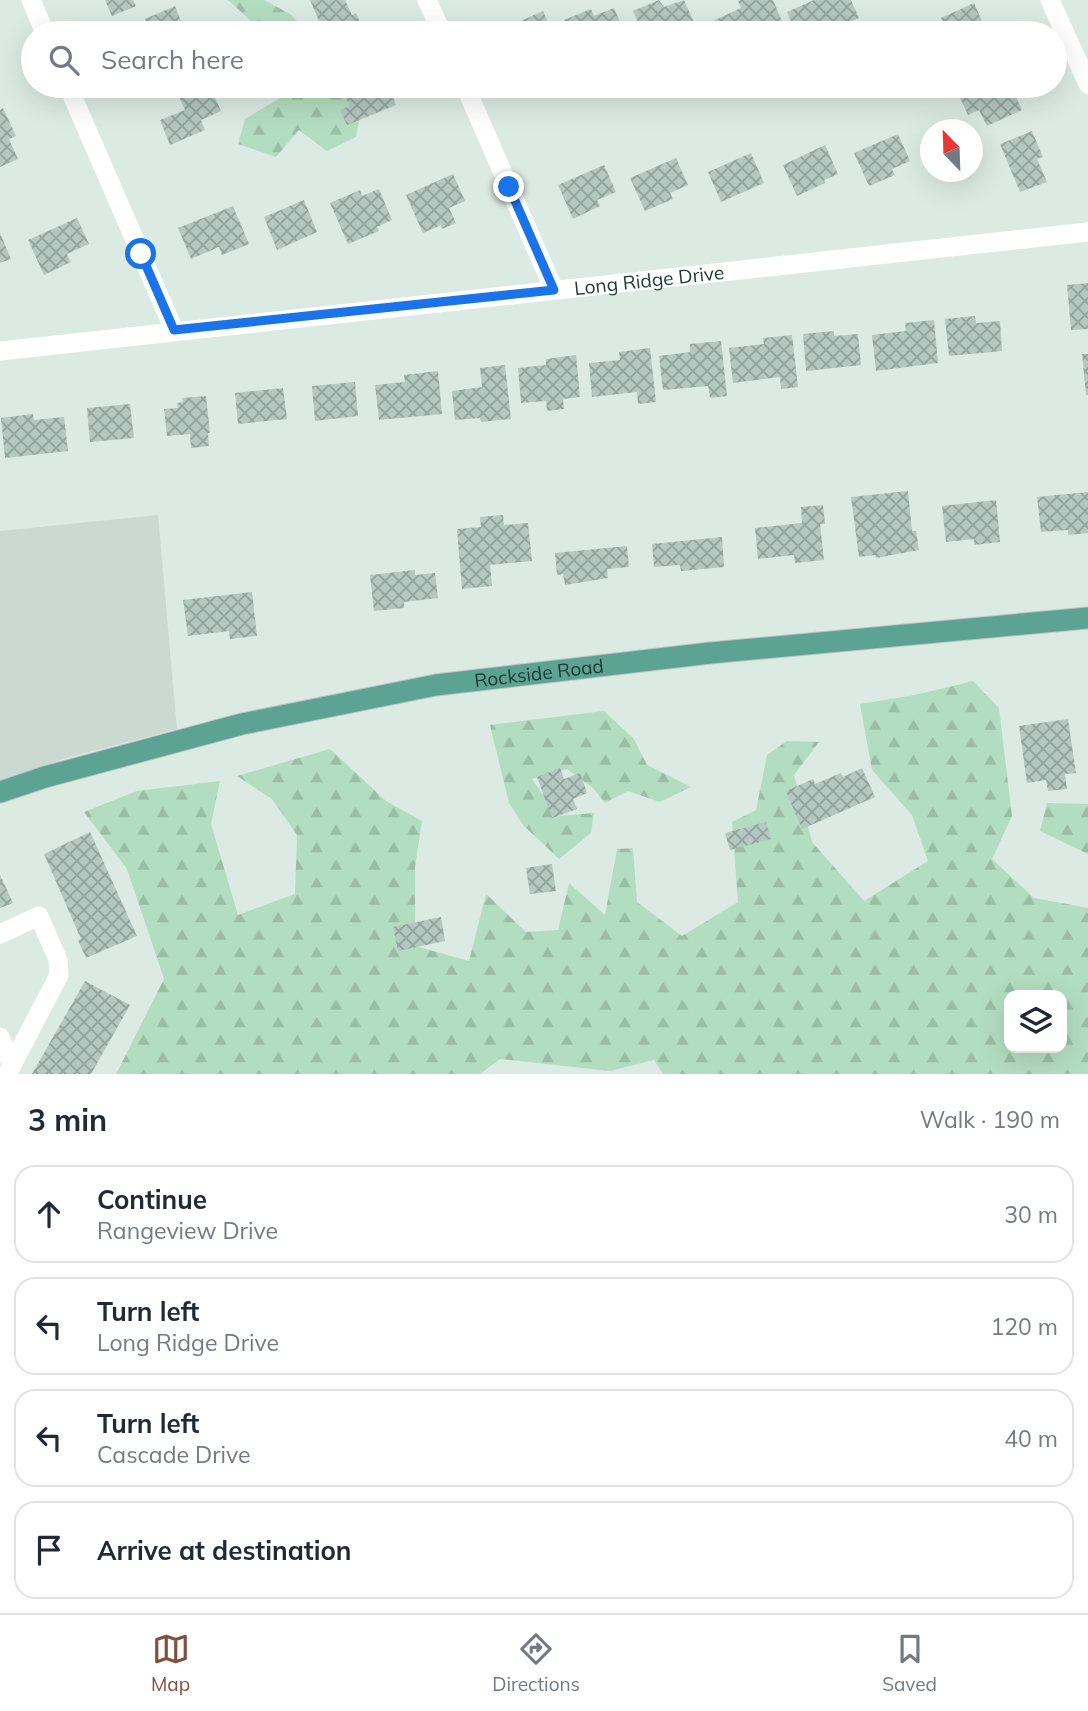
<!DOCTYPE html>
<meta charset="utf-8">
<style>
:root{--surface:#fff;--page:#f6f6f7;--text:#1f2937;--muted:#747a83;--line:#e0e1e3;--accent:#824e3f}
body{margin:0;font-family:Mulish,sans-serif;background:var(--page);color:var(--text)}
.controls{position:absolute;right:21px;bottom:21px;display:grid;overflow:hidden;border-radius:14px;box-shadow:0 7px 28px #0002}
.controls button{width:63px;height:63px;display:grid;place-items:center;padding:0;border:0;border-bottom:2px solid var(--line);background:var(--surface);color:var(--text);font:35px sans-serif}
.compass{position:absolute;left:920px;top:119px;width:63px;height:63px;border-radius:50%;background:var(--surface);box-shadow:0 7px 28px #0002;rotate:337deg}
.stop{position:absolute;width:21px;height:21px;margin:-16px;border:5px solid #1a73e8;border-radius:50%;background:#fff}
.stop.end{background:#1a73e8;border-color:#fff;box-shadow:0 2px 7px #0008}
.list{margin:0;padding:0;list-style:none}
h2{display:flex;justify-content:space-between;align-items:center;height:91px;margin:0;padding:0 28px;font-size:30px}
h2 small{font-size:23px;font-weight:400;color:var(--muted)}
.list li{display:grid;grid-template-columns:46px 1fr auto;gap:21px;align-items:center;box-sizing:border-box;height:98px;margin:0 14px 14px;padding:0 14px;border:2px solid var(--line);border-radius:21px}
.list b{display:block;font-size:26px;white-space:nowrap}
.list p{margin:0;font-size:23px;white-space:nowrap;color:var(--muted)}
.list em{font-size:23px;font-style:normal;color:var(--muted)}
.icon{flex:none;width:38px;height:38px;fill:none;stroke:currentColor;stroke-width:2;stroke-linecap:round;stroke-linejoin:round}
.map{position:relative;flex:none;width:1088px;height:1074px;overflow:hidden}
.search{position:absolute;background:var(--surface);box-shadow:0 7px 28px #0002;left:21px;right:21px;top:21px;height:77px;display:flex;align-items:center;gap:18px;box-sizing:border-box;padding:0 24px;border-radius:38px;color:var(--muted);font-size:26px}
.sheet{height:539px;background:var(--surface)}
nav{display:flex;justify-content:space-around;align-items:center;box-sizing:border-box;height:98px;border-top:2px solid var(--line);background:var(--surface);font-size:19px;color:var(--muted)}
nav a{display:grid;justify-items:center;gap:4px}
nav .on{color:var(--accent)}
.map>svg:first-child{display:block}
</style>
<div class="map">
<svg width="1088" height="1074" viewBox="0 0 1088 1074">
<defs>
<pattern id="forest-firs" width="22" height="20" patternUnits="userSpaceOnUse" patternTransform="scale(1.75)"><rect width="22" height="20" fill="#b3ddc0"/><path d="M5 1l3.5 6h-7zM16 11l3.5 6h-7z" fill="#9abea5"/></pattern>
<pattern id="building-cross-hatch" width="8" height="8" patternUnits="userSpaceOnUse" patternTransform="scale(1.75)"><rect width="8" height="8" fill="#b4c7c0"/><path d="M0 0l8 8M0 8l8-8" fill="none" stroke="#92a39d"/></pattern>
</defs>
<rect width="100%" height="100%" fill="#dceae4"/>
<path fill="#cadad3" d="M 158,515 L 177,729 L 66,758 L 0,781 L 0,531 Z"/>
<path fill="url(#forest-firs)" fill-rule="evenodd" d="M 228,0 L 264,0 L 290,14 L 309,33 L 257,33 L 249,19 Z
M 291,86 L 345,86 L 361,110 L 356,137 L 327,151 L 299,130 L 276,157 L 238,144 L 245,119 L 285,95 Z
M 973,681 L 999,708 L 1012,816 L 992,859 L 1034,898 L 1088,908 L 1088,1074 L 663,1074 L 654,1060 L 610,1071 L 500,1059 L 480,1074 L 116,1074 L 164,979 L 127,869 L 84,812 L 137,791 L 220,781 L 211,824 L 238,915 L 295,894 L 297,835 L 272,799 L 237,776 L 330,749 L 386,801 L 422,821 L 415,867 L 415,946 L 469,961 L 486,894 L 526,932 L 558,930 L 569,883 L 605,915 L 617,849 L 633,848 L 637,902 L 682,936 L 738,902 L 732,822 L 756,810 L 767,755 L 787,741 L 819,742 L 794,775 L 812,842 L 864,901 L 928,861 L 912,815 L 872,770 L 860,704 L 915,695 ZM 1009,995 L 1062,995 L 1062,1048 L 1009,1048 Z
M 604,711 L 634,739 L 647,765 L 691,787 L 660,802 L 628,791 L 605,803 L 593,788 L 567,769 L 532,779 L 558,816 L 594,813 L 591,833 L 559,859 L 523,825 L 509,803 L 490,725 Z
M 1047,803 L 1088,804 L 1088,854 L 1040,831 Z"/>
<path fill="url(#building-cross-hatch)" d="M 105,0 L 133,0 L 136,6 L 112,16 Z
M 310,0 L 345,0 L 352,15 L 356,13 L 365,33 L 310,33 L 322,28 Z
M 659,0 L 664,7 L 684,0 L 696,27 L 683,33 L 643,33 L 633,11 Z
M 740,0 L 773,0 L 787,33 L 719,33 L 713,21 L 741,8 L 738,1 Z
M 814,0 L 851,0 L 859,18 L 826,33 L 796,33 L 787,12 Z
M 974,3 L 986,30 L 981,33 L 948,33 L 941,18 Z
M 175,6 L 184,29 L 194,24 L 198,33 L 151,33 L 145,19 Z
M 614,8 L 625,33 L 569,33 L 564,20 L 591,9 L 594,16 Z
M 543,11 L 553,33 L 513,33 L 517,31 L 514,24 Z
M 174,86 L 210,86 L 221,111 L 201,120 L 205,130 L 170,145 L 160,120 L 185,110 Z
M 340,86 L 388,86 L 396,105 L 347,125 L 340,110 L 350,106 Z
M 958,86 L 1011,86 L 1022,110 L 987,126 L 979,110 L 968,115 L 955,87 Z
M 3,108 L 16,136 L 9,139 L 18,159 L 0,167 L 0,110 Z
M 1032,131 L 1043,157 L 1037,159 L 1047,182 L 1020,192 L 1000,144 Z
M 898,134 L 910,161 L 892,169 L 895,175 L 869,186 L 854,153 Z
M 825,145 L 838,174 L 824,180 L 825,183 L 797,196 L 783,165 Z
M 751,153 L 764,183 L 721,202 L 708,172 Z
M 676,158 L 688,185 L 670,193 L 673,199 L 645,211 L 630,178 Z
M 604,165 L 616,192 L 597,200 L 600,206 L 573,219 L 558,185 Z
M 453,174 L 465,201 L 449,208 L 456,223 L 442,229 L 441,225 L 423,233 L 406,195 Z
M 379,189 L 392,220 L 377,227 L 379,231 L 348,244 L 330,203 L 360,190 L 362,196 Z
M 304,200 L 317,232 L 277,250 L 264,217 Z
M 233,206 L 249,244 L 222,255 L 219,247 L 191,259 L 178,228 Z
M 77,218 L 89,244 L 67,254 L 71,262 L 44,275 L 28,240 Z
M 0,233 L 11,259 L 0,263 Z
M 1088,283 L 1088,329 L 1071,330 L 1067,285 Z
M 975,316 L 976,323 L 1000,321 L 1002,351 L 949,356 L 945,319 Z
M 934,320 L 938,363 L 876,371 L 872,335 L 906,331 L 905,323 Z
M 834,331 L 834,336 L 858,334 L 861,365 L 806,371 L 803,334 Z
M 792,335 L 798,387 L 781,389 L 780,377 L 733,383 L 729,348 L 764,344 L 763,338 Z
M 721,341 L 727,396 L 710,398 L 708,386 L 663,390 L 659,356 L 690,352 L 690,344 Z
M 650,348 L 656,402 L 638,404 L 637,392 L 592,397 L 589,363 L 620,360 L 619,352 Z
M 1082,354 L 1088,354 L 1088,395 L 1086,395 Z
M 576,355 L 580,397 L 563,399 L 564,409 L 547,411 L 546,401 L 521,403 L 518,368 L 546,365 L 546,359 Z
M 505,365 L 511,419 L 481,422 L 480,418 L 455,420 L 452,391 L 482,387 L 480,368 Z
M 438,371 L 442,414 L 379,420 L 375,385 L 405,382 L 404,375 Z
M 355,382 L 358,416 L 315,421 L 312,386 Z
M 283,388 L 287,419 L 238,424 L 235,393 Z
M 206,396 L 210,433 L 208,433 L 209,446 L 191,448 L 190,434 L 167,436 L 164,409 L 178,408 L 177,403 L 183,402 L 182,398 Z
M 130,404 L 134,438 L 90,442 L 87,408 Z
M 33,414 L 34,420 L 64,417 L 68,451 L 5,458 L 1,418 Z
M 908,491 L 912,531 L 916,531 L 919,550 L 876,558 L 875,555 L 859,557 L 851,497 Z
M 1088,492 L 1088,533 L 1068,535 L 1068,530 L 1041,532 L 1037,497 Z
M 996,500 L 1000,542 L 974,545 L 974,539 L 946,542 L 942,506 Z
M 823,505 L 825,524 L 820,524 L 824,560 L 795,563 L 794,555 L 758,559 L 755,528 L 802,523 L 801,507 Z
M 503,515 L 504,525 L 528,523 L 532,561 L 490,565 L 492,586 L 462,589 L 457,529 L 481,527 L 480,517 Z
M 722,537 L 724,567 L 681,571 L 680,565 L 654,567 L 652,544 Z
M 627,546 L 629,567 L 607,569 L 608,578 L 565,585 L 563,574 L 557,575 L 555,553 Z
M 415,570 L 415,575 L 435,573 L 438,598 L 404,602 L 404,608 L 374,611 L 370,575 Z
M 252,592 L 257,636 L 230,639 L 229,631 L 188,636 L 183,600 Z
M 1068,719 L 1076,773 L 1065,774 L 1067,789 L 1048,791 L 1046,780 L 1027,783 L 1019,726 Z
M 560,768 L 564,779 L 580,773 L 587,793 L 573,799 L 577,809 L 552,818 L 537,777 Z
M 862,768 L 875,797 L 802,829 L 786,791 L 813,779 L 815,784 L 841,773 L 843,777 Z
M 766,822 L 771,839 L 730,850 L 725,833 Z
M 90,832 L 137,936 L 86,958 L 78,940 L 81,939 L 44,854 Z
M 552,864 L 556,891 L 530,894 L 526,868 Z
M 0,875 L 13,903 L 0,908 Z
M 441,917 L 445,941 L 398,951 L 393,927 Z
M 85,981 L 130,1005 L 91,1074 L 32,1074 Z"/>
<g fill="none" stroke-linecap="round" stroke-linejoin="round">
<defs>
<g id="primary">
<path id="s2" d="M 0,792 L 45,777 L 242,724 L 436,685 L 710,653 L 1088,618"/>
</g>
</defs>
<use href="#primary" stroke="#bbc4c2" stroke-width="23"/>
<g stroke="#fff" stroke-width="19">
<path d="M 31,0 L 45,33"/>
<path d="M 427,0 L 442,33"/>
<path d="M 1050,0 L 1088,84"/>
<path d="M 68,86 L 174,330"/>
<path d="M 465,86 L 554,290"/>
<path id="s1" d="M 0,351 L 1088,232"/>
<path d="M 0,934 L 39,916 L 58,960 L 59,975 L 12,1065"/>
<path d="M 0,1037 L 12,1065 L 8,1073"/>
</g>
<use href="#primary" stroke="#5da394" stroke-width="21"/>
</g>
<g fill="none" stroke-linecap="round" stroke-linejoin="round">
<path stroke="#1a73e8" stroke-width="9" d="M 141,254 L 174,330 L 554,290 L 509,187"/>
</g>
<g text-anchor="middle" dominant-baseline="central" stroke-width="5" stroke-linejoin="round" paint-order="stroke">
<g font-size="19" fill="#1d3a33" stroke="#ecf6f2">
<text stroke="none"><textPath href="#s1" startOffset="653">Long Ridge Drive</textPath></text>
<text stroke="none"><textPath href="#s2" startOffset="553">Rockside Road</textPath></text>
</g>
</g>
</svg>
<div class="controls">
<button><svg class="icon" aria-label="layers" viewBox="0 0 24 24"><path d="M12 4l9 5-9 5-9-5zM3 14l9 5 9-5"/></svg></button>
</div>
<svg class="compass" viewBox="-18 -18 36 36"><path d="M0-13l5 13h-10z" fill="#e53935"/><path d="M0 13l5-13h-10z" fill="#747a83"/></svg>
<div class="stop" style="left:141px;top:254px"></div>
<div class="stop end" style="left:509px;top:187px"></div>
<div class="search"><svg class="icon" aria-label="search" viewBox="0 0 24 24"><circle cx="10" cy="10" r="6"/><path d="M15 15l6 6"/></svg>Search here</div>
</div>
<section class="sheet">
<h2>3 min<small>Walk · 190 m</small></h2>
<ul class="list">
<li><svg class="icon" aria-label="ahead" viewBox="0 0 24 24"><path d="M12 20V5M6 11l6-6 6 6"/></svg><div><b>Continue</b><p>Rangeview Drive</p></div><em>30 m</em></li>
<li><svg class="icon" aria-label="left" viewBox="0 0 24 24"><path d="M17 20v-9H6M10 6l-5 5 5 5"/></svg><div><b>Turn left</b><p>Long Ridge Drive</p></div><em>120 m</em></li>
<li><svg class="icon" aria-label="left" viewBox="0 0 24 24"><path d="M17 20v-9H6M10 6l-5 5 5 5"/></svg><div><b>Turn left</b><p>Cascade Drive</p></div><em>40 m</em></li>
<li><svg class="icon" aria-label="arrive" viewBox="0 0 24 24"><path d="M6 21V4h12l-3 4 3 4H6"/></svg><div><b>Arrive at destination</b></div></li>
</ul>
</section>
<nav>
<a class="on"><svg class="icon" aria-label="map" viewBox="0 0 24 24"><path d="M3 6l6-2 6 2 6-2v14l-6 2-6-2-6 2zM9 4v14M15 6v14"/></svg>Map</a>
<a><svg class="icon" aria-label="directions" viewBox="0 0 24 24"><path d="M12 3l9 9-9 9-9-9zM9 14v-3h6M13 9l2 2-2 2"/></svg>Directions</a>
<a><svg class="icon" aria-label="saved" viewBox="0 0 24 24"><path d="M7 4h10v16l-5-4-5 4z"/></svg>Saved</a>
</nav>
